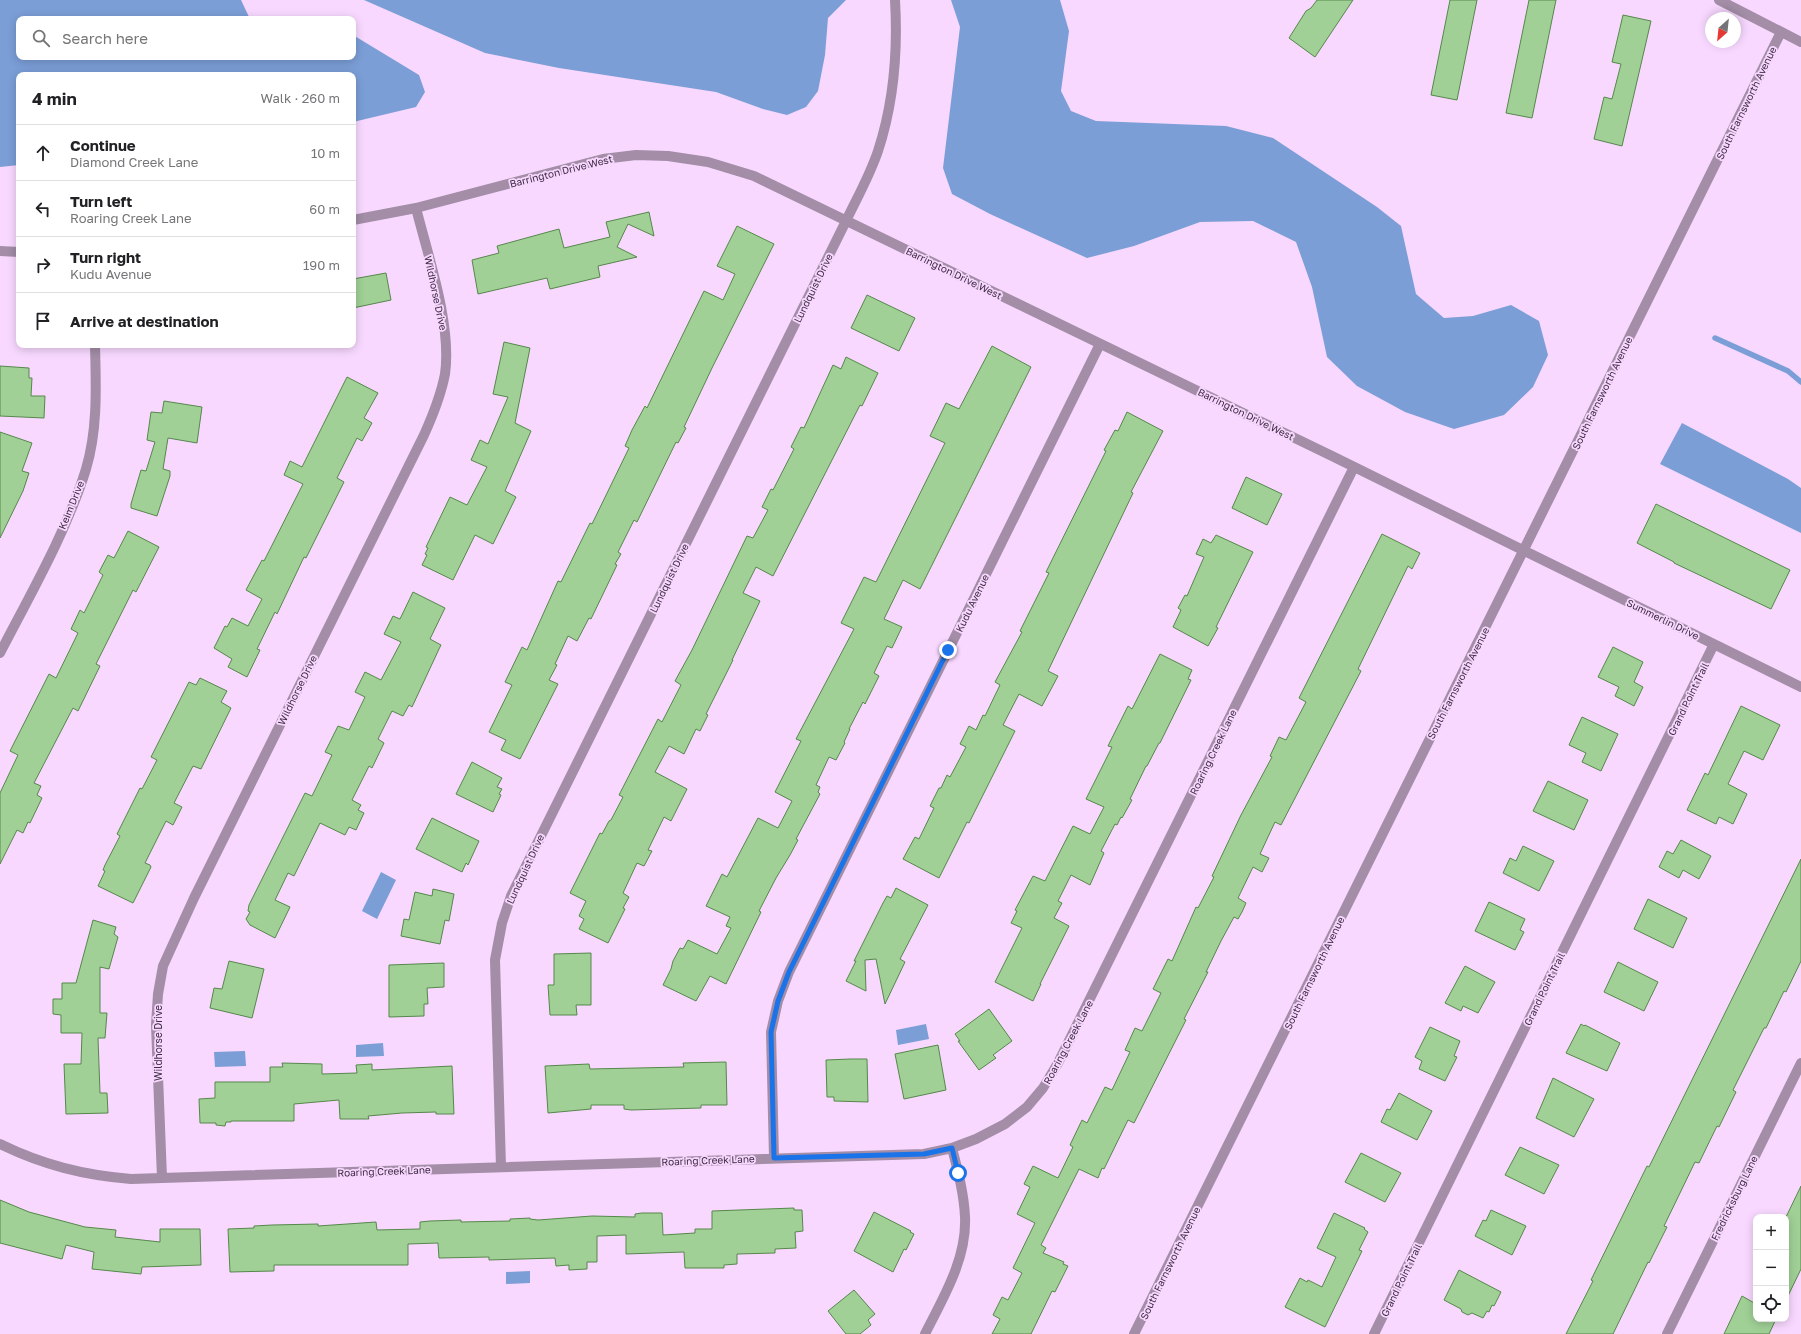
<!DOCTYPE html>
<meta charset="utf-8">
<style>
:root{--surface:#fff;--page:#f2f2f2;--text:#202124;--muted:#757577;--line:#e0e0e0}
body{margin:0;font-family:"Golos Text",sans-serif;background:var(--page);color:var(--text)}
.controls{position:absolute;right:12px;bottom:12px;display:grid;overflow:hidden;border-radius:8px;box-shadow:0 2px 10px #0003}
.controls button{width:36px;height:36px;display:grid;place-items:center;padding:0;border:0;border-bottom:1px solid var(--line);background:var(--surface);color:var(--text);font:20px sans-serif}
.compass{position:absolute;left:1705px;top:12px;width:36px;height:36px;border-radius:50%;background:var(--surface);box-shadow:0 2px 10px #0003;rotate:207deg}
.stop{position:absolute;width:12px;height:12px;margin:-9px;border:3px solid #1a73e8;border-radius:50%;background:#fff}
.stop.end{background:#1a73e8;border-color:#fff;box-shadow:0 1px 4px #0008}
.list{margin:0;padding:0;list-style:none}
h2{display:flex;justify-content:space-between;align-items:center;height:52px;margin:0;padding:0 16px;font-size:17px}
h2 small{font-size:13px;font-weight:400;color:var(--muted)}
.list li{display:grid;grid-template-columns:26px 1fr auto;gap:12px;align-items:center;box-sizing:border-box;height:56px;padding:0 16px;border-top:1px solid var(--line)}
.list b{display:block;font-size:15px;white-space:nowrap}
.list p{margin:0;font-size:13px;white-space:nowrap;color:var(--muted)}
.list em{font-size:13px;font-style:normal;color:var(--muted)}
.icon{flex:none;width:22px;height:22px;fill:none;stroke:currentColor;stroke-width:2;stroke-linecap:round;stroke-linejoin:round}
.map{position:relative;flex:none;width:1801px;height:1334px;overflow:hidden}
.search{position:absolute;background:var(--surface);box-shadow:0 2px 10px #0003;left:16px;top:16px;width:340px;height:44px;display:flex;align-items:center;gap:10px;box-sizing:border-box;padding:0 14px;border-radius:8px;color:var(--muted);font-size:15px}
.panel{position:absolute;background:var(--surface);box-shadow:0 2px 10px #0003;left:16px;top:72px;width:340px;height:276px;border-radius:8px}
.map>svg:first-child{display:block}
</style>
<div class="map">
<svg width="1801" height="1334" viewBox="0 0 1801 1334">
<rect width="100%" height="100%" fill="#f8d8ff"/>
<path fill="#7b9ed7" d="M 0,0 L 241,0 L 250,19 L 19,19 L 19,57 L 353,57 L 353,35 L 419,75 L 425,92 L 416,107 L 353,122 L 353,75 L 19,75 L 19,165 L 0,167 Z
M 364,0 L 846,0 L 828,18 L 825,55 L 818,91 L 806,107 L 787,115 L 763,109 L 716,92 L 559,68 L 485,53 Z
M 951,0 L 1060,0 L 1069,31 L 1061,91 L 1071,111 L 1096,121 L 1226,126 L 1273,138 L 1377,207 L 1401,226 L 1416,294 L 1444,318 L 1473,316 L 1511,305 L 1539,321 L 1548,355 L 1533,387 L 1504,415 L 1454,429 L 1405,412 L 1357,386 L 1327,357 L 1312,287 L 1296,242 L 1253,221 L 1200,222 L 1134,246 L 1087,258 L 990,214 L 952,194 L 943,168 L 960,27 Z
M 1682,423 L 1788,479 L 1801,488 L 1801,533 L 1660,464 Z
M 381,872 L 396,880 L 377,919 L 362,911 Z
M 926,1024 L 929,1039 L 898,1045 L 896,1030 Z
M 383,1043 L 384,1056 L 356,1057 L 356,1045 Z
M 245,1051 L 246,1066 L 215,1067 L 214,1052 Z
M 530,1271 L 530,1283 L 506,1284 L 506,1272 Z"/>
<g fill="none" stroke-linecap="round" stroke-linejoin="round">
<path stroke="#7b9ed7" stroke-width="5.5" d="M 1715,338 L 1788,371 L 1801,382"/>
</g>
<path fill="#a0d096" stroke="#56874b" d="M 1317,0 L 1353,0 L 1315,57 L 1289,38 L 1306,11 L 1311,8 Z
M 1450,0 L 1477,0 L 1457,100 L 1431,95 Z
M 1529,0 L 1556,0 L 1532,118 L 1506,113 Z
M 1623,15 L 1651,21 L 1622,146 L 1594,139 L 1604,97 L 1612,99 L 1621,64 L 1612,62 Z
M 649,212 L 654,236 L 628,224 L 617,247 L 637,257 L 598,266 L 600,277 L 550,289 L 547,278 L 478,294 L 472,260 L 499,253 L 497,246 L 559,229 L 564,248 L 610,237 L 606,222 Z
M 737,226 L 774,244 L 712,368 L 684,427 L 686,428 L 678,443 L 676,442 L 637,522 L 634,520 L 618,552 L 621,554 L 615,564 L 617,565 L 591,619 L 589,618 L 577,641 L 568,636 L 555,664 L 557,665 L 549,680 L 558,684 L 520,759 L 501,750 L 506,740 L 489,732 L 512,685 L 505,682 L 522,647 L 527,650 L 558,581 L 561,582 L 590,523 L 592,524 L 629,448 L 625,446 L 632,430 L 645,406 L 647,408 L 704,291 L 723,300 L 735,274 L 717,266 Z
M 386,273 L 391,300 L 353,308 L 353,279 Z
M 867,295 L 915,318 L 899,351 L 851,328 Z
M 504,342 L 530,348 L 515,423 L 531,431 L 505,491 L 516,497 L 493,544 L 475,535 L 453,580 L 422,565 L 427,555 L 425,554 L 428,548 L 426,547 L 450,497 L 467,505 L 487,467 L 471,460 L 480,440 L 488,444 L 508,397 L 493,394 Z
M 992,346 L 1031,367 L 920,589 L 903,580 L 884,619 L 902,627 L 892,648 L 887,646 L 874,673 L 879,676 L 865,704 L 863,702 L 849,729 L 850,729 L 844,742 L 845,743 L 836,760 L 829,757 L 816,785 L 820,787 L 818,792 L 820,794 L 796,839 L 798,840 L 790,855 L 776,878 L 759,911 L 761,912 L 726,984 L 710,976 L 696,1001 L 663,985 L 671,969 L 673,961 L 680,948 L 683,949 L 688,940 L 717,954 L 731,928 L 726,926 L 730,917 L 706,906 L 722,874 L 727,877 L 758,818 L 778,828 L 792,801 L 775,792 L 801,741 L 796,739 L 854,629 L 841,623 L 864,577 L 876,582 L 945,443 L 930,436 L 946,403 L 959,409 Z
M 846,357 L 878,373 L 862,406 L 860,405 L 773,576 L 756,567 L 743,593 L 760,601 L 732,660 L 733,660 L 706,714 L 708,715 L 700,731 L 696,729 L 684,754 L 669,746 L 655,772 L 687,789 L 671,821 L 664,817 L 648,850 L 652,851 L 644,866 L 637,863 L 623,893 L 629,897 L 623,908 L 625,909 L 608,943 L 579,929 L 584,919 L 579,916 L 586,901 L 570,893 L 600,833 L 602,834 L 609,821 L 611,820 L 623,797 L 619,795 L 658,719 L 662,722 L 681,685 L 675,681 L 692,650 L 747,536 L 753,538 L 768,510 L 762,507 L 771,489 L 773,490 L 794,449 L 791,447 L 801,427 L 804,428 L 833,365 L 841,369 Z
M 0,366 L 29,368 L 29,378 L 32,378 L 31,396 L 45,396 L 44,418 L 0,416 Z
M 347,377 L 378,393 L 364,418 L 372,423 L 362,441 L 357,438 L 337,478 L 344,482 L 306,558 L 304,557 L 277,614 L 275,612 L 257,649 L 260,650 L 247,677 L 228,667 L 232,659 L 214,648 L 225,626 L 227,627 L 232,618 L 248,626 L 262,599 L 246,590 L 262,560 L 264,561 L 303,484 L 284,475 L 290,461 L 302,467 Z
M 164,401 L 202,407 L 197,443 L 168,438 L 163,469 L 170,471 L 170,476 L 157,516 L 131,508 L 131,504 L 141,470 L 146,471 L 155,442 L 147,440 L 151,412 L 162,413 Z
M 1127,412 L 1163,431 L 1131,492 L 1133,493 L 1048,671 L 1058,676 L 1042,706 L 1019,694 L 1003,725 L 1015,731 L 969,823 L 967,822 L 939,878 L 903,859 L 915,837 L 919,839 L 934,808 L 930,806 L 939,788 L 941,788 L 947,775 L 950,777 L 966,747 L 960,744 L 969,726 L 976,730 L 983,715 L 985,716 L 1000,685 L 995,682 L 1022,632 L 1020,631 L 1049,573 L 1046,572 L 1106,451 L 1104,450 L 1115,430 L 1118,431 Z
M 0,432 L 32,443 L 22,471 L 29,473 L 23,491 L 0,538 Z
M 1246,477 L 1282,494 L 1267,525 L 1232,508 Z
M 1656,504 L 1790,570 L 1771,609 L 1674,563 L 1674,562 L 1637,543 Z
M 128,531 L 159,547 L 136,592 L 133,590 L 96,664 L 100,666 L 78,711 L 73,708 L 34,783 L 41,786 L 37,795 L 42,798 L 30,823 L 28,822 L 23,833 L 17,830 L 0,864 L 0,793 L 18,755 L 10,751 L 49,674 L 56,678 L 78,633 L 71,629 L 80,610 L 84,613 L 103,575 L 99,572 L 108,555 L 114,558 Z
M 1382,534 L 1420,553 L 1412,569 L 1408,566 L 1358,669 L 1361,671 L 1281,825 L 1275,822 L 1260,854 L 1269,858 L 1262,872 L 1253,867 L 1238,898 L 1246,903 L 1242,912 L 1238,919 L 1234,917 L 1221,941 L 1206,972 L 1208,972 L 1184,1019 L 1186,1020 L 1134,1123 L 1128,1120 L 1104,1169 L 1102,1168 L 1098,1178 L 1079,1169 L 1041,1245 L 1046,1248 L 1043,1253 L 1064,1262 L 1063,1264 L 1068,1266 L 1055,1292 L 1052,1291 L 1031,1334 L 992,1334 L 1000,1319 L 993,1315 L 1002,1297 L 1008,1300 L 1022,1273 L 1013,1268 L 1035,1223 L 1017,1214 L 1030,1187 L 1024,1184 L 1033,1166 L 1058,1178 L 1073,1147 L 1070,1145 L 1082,1120 L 1087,1123 L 1105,1087 L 1112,1090 L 1130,1052 L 1125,1050 L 1135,1028 L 1142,1031 L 1161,993 L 1153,989 L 1168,959 L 1172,961 L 1196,907 L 1198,908 L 1214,877 L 1212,876 L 1241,815 L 1272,757 L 1270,756 L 1279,737 L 1286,740 L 1306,702 L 1299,698 Z
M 1216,535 L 1253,552 L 1216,627 L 1218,628 L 1208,646 L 1173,627 L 1181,610 L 1178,608 L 1185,595 L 1187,596 L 1204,557 L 1196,554 L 1203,539 L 1211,543 Z
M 413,592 L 445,608 L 430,639 L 441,645 L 439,649 L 412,707 L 409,705 L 403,716 L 392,711 L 378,739 L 384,743 L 372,768 L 369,766 L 352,800 L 361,805 L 358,810 L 364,813 L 356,830 L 349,827 L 345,835 L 320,823 L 294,876 L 288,873 L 275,900 L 290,907 L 275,938 L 250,925 L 246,919 L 250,912 L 248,911 L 249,905 L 305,793 L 312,796 L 332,755 L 325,752 L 338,726 L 349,730 L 365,697 L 355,692 L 365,672 L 381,680 L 401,642 L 384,634 L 393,616 L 400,619 Z
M 1613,647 L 1643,662 L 1634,682 L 1643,687 L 1634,706 L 1615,696 L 1619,687 L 1598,677 Z
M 1160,654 L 1192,670 L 1188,679 L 1191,680 L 1160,743 L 1159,743 L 1147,766 L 1146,766 L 1130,799 L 1132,800 L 1122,818 L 1121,817 L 1117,825 L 1115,824 L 1101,851 L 1104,853 L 1090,885 L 1071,875 L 1058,901 L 1062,903 L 1054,918 L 1069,926 L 1040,984 L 1041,984 L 1033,1001 L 995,982 L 1022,928 L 1011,923 L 1017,911 L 1015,910 L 1033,876 L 1045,881 L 1073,826 L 1090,834 L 1104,807 L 1086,799 L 1112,747 L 1108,746 L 1128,706 L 1132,709 Z
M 200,678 L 227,691 L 221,702 L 231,708 L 201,769 L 193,766 L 174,803 L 182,807 L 173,825 L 166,821 L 145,863 L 150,865 L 151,867 L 133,903 L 98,886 L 105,871 L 103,870 L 105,865 L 120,836 L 117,834 L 140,788 L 142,789 L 157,760 L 151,757 L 189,682 L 196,685 Z
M 1741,706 L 1780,725 L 1763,760 L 1744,751 L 1728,784 L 1747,794 L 1733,824 L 1719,817 L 1716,824 L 1687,810 L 1705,773 L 1708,775 Z
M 1582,717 L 1618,734 L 1601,771 L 1582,762 L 1586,753 L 1569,745 Z
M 472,762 L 502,778 L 497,787 L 502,789 L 499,794 L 501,795 L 493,812 L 456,794 Z
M 1548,781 L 1588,800 L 1574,830 L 1533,811 Z
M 432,818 L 479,841 L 468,865 L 466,863 L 462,872 L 416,849 Z
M 1681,840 L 1711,856 L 1699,879 L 1683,870 L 1679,878 L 1659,867 L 1667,851 L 1673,854 Z
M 1523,846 L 1554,861 L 1539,891 L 1503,873 L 1510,858 L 1516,861 Z
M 1801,859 L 1801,961 L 1786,992 L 1784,991 L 1766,1028 L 1764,1028 L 1733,1090 L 1736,1092 L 1719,1127 L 1717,1126 L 1699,1163 L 1695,1162 L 1664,1226 L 1667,1227 L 1649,1263 L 1648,1262 L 1613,1334 L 1566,1334 L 1593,1281 L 1591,1280 L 1647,1166 L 1649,1167 Z
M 896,888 L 928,905 L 900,959 L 905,962 L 885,1004 L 876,959 L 865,960 L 866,991 L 846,981 L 856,961 L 854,961 L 883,903 L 887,896 L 891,898 Z
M 433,889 L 454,894 L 449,921 L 445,920 L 440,944 L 401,936 L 404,919 L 409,920 L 415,892 L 432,896 Z
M 1648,899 L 1687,918 L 1673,948 L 1634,929 Z
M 1489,902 L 1525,919 L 1520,930 L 1524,932 L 1515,950 L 1475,931 Z
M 93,920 L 116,927 L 114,934 L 118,937 L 109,969 L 100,967 L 100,1013 L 107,1013 L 105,1038 L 98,1038 L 100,1093 L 107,1093 L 108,1113 L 66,1114 L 64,1064 L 81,1064 L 82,1033 L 61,1033 L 61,1015 L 53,1014 L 53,999 L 62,999 L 62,983 L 76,983 Z
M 591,953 L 591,1005 L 576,1005 L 577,1015 L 550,1015 L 548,985 L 554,985 L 554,954 Z
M 229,961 L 264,969 L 252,1018 L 210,1008 L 214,988 L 222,989 Z
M 1618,962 L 1658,982 L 1644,1011 L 1604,992 Z
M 444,963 L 444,987 L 427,988 L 428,1004 L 424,1004 L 424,1016 L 389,1017 L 389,965 Z
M 1465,966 L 1495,982 L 1478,1013 L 1463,1006 L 1461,1011 L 1445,1003 Z
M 989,1009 L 1012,1041 L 993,1055 L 996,1058 L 979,1070 L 958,1041 L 960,1041 L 955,1034 Z
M 1581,1024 L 1584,1026 L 1585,1025 L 1620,1043 L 1607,1071 L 1566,1053 Z
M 1430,1027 L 1460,1041 L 1454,1056 L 1457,1057 L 1445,1081 L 1419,1069 L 1422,1061 L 1415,1057 Z
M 938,1045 L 946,1090 L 904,1099 L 895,1054 Z
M 850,1059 L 867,1059 L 868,1102 L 834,1101 L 834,1097 L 827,1097 L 826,1060 Z
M 726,1062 L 727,1105 L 701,1105 L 701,1108 L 631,1110 L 624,1109 L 624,1105 L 591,1105 L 591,1109 L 548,1113 L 545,1066 L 589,1064 L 590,1069 L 684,1067 L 683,1063 Z
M 282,1063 L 322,1064 L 322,1074 L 357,1073 L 356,1065 L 372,1064 L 372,1070 L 452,1066 L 454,1114 L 436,1114 L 436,1112 L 402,1113 L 368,1116 L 369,1119 L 340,1119 L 339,1100 L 294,1104 L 294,1121 L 231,1121 L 231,1122 L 226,1122 L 225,1126 L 216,1125 L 216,1123 L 200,1123 L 199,1099 L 215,1098 L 215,1082 L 270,1082 L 270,1067 L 283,1067 Z
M 1553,1078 L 1594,1099 L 1574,1137 L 1536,1118 Z
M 1399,1093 L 1432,1111 L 1417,1140 L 1381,1122 L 1387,1109 L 1390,1110 Z
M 1520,1147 L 1559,1165 L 1544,1194 L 1505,1175 Z
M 1361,1153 L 1401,1173 L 1385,1202 L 1345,1182 Z
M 1801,1186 L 1801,1269 L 1786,1300 L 1786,1217 Z
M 0,1200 L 29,1212 L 85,1227 L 116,1230 L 115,1237 L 160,1242 L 160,1229 L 200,1229 L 201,1265 L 142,1267 L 141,1274 L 92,1269 L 94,1252 L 66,1245 L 62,1259 L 0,1243 Z
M 794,1208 L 794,1210 L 802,1210 L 803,1231 L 795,1232 L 796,1248 L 775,1249 L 775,1253 L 737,1254 L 737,1264 L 724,1265 L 724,1268 L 685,1268 L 684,1252 L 626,1254 L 626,1235 L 597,1236 L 597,1262 L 587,1262 L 587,1269 L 569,1270 L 569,1265 L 556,1266 L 555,1258 L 489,1260 L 489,1257 L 439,1258 L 438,1243 L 408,1244 L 408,1265 L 274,1265 L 274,1271 L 230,1272 L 228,1229 L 254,1228 L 254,1226 L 272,1225 L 318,1224 L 318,1226 L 376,1222 L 377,1230 L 420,1229 L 420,1222 L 430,1221 L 461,1220 L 461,1222 L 510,1221 L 510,1219 L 530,1218 L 530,1219 L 538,1220 L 592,1216 L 635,1217 L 635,1214 L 642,1213 L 662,1213 L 663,1235 L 695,1233 L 695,1229 L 712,1229 L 712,1211 Z
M 1491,1210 L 1526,1226 L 1512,1255 L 1475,1236 L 1483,1220 L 1486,1221 Z
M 874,1212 L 911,1231 L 910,1232 L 914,1234 L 906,1250 L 904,1249 L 893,1272 L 854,1251 Z
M 1334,1213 L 1365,1228 L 1364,1229 L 1368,1232 L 1359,1250 L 1362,1251 L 1325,1327 L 1285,1307 L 1300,1278 L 1307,1282 L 1308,1280 L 1322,1287 L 1336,1257 L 1317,1248 Z
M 1459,1270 L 1501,1292 L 1494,1306 L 1492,1305 L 1489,1312 L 1487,1311 L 1483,1318 L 1472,1313 L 1468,1315 L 1462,1312 L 1461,1309 L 1444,1300 Z
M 854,1290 L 875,1314 L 868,1320 L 871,1325 L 860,1334 L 846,1334 L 828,1311 Z
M 1742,1296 L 1756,1304 L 1756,1319 L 1776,1319 L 1769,1334 L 1724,1334 Z"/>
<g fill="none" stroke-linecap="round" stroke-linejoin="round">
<path stroke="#a38da7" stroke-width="10" d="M 1719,0 L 1801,42
M 353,220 L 416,208 L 603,159 L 636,155 L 668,156 L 708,162 L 754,176 L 1332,456 L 1801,687
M 0,251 L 19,252
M 0,653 C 30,595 67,531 86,469 C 98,429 96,386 95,345
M 0,1144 C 43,1165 83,1175 131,1179 L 924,1154 L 952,1148 L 976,1139 L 1005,1124 L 1027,1107 L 1043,1088 L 1058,1063 L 1354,467
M 774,1158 L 771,1032 L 778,1001 L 789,972 L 1100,344
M 501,1167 L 495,960 L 502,923 L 511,896 L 526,866 L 846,221 C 857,198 870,175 878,151 C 894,102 898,51 895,0
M 162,1178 L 156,1025 L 158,994 L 163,966 L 194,898 L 424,435 C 433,415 441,395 445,374 C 452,325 428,256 416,208
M 925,1334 C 943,1298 967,1259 965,1217 C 964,1194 958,1171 952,1148
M 1134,1334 L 1781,32
M 1374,1334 L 1714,644
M 1667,1334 L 1801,1063"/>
</g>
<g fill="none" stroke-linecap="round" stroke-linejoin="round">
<path stroke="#1a73e8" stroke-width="5" d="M 948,650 L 789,972 L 778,1001 L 771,1032 L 774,1158 L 924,1154 L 952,1148 L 958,1173"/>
</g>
<g text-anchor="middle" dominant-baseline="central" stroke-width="3.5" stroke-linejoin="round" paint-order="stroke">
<g font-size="10" fill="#3e2a43" stroke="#f8d8ff">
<text transform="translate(1746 103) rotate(-64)">South Farnsworth Avenue</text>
<text transform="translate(561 171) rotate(-14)">Barrington Drive West</text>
<text transform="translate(954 273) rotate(26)">Barrington Drive West</text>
<text transform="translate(813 288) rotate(-64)">Lundquist Drive</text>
<text transform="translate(436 293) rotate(78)">Wildhorse Drive</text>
<text transform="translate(1602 393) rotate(-64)">South Farnsworth Avenue</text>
<text transform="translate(1246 414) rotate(26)">Barrington Drive West</text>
<text transform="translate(71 505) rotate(-68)">Keim Drive</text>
<text transform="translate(669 578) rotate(-64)">Lundquist Drive</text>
<text transform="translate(972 603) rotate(-64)">Kudu Avenue</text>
<text transform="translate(1663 619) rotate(26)">Summerlin Drive</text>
<text transform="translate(1458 683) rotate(-63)">South Farnsworth Avenue</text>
<text transform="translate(297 690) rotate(-64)">Wildhorse Drive</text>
<text transform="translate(1688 699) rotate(-64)">Grand Point Trail</text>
<text transform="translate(1213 752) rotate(-64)">Roaring Creek Lane</text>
<text transform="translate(525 869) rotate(-65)">Lundquist Drive</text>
<text transform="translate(1314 973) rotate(-64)">South Farnsworth Avenue</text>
<text transform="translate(1544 989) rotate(-64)">Grand Point Trail</text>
<text transform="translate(1068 1042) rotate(-62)">Roaring Creek Lane</text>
<text transform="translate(158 1043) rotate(-90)">Wildhorse Drive</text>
<text transform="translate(708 1160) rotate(-2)">Roaring Creek Lane</text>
<text transform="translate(384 1171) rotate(-2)">Roaring Creek Lane</text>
<text transform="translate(1734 1198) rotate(-64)">Fredricksburg Lane</text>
<text transform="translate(1170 1263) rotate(-64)">South Farnsworth Avenue</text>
<text transform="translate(1401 1280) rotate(-64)">Grand Point Trail</text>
</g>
</g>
</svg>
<div class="controls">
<button>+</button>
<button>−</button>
<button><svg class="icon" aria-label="locate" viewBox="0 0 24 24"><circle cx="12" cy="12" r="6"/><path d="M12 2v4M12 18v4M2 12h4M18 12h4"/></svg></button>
</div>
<svg class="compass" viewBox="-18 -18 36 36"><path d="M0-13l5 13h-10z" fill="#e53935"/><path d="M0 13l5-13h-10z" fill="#757577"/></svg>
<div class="stop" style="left:958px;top:1173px"></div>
<div class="stop end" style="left:948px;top:650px"></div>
<div class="search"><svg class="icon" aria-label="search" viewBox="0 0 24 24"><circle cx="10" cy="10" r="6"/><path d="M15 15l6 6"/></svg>Search here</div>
<section class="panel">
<h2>4 min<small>Walk · 260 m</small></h2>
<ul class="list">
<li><svg class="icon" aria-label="ahead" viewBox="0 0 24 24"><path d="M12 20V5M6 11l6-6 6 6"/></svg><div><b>Continue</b><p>Diamond Creek Lane</p></div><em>10 m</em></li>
<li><svg class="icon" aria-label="left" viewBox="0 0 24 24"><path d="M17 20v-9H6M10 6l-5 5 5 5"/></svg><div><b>Turn left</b><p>Roaring Creek Lane</p></div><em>60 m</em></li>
<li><svg class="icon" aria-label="right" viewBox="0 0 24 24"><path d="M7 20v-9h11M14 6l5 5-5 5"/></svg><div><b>Turn right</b><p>Kudu Avenue</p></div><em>190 m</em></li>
<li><svg class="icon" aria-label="arrive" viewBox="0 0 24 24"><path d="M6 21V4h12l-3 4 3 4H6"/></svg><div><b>Arrive at destination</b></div></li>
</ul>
</section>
</div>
